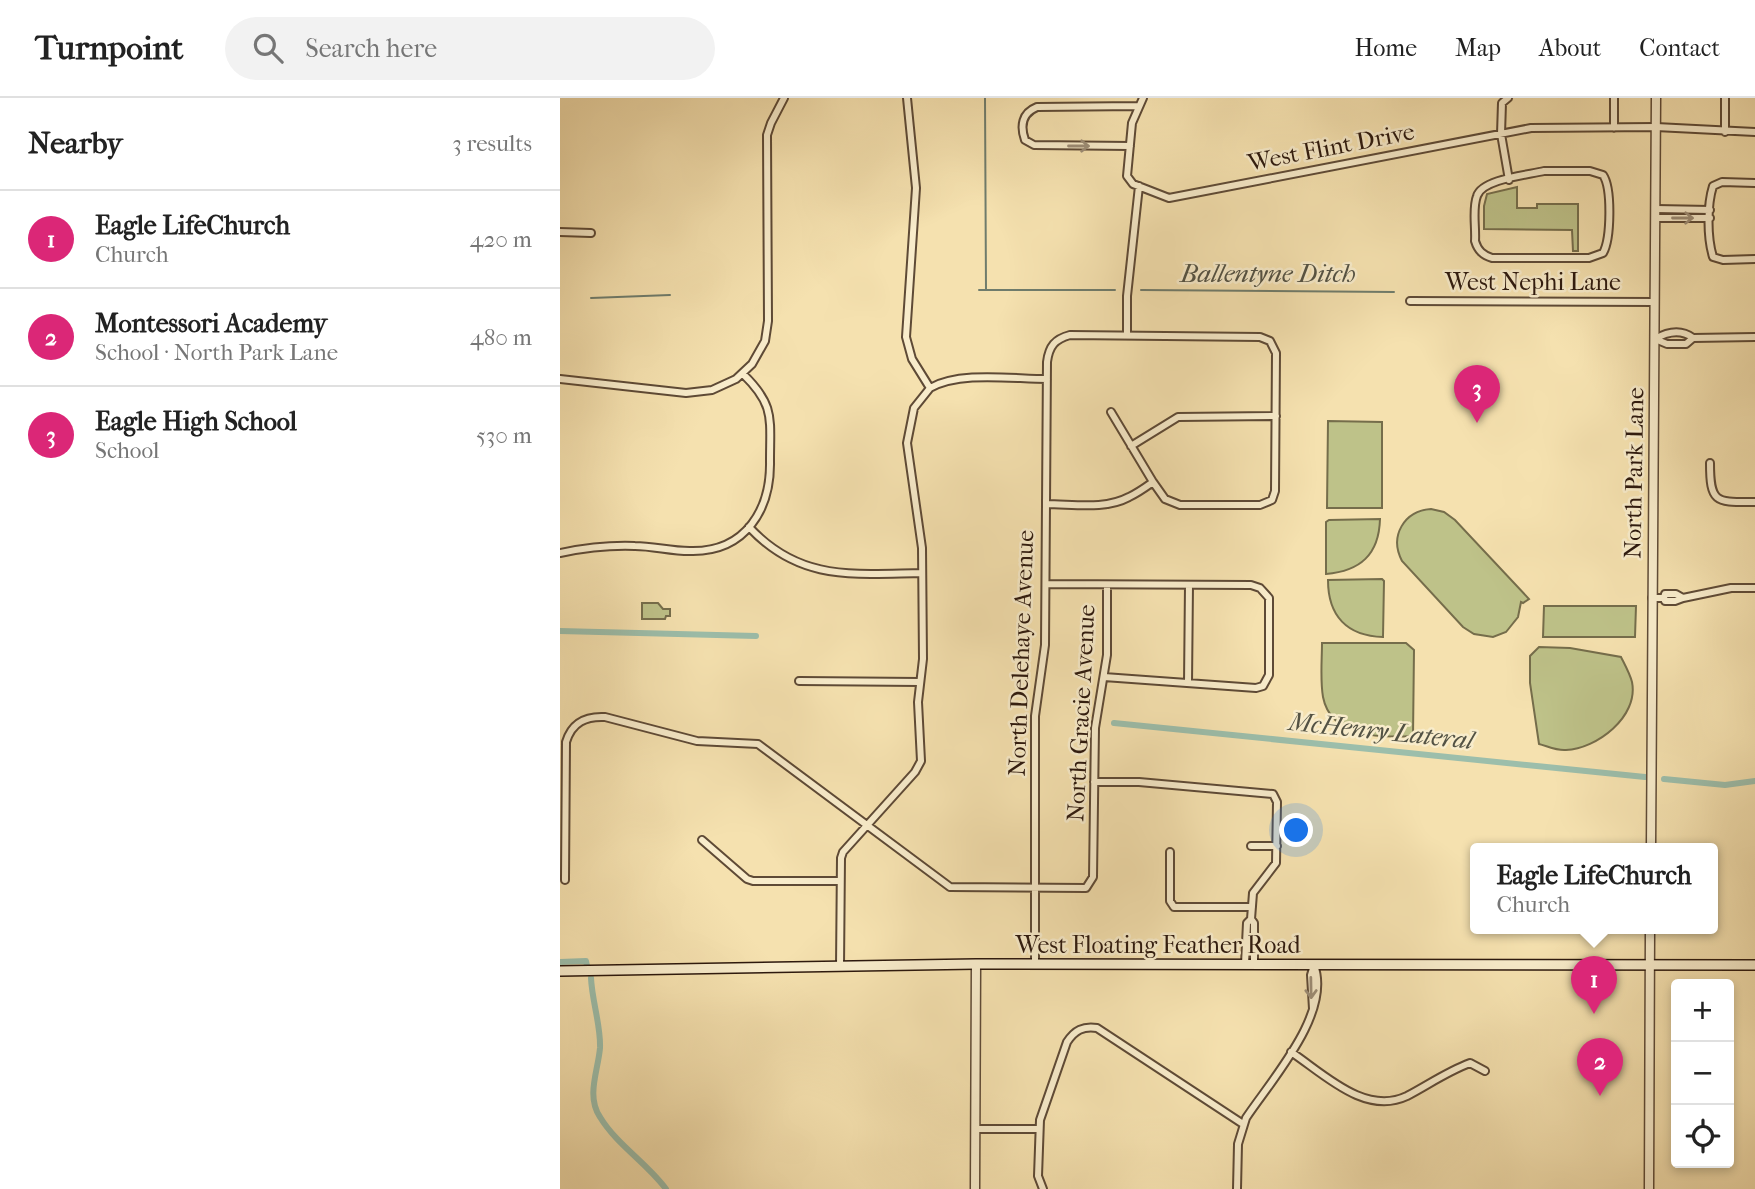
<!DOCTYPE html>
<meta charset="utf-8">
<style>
:root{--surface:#fff;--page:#f2f2f2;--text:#222;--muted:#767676;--line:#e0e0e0;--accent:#db2777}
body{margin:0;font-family:"IM FELL French Canon",serif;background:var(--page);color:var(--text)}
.controls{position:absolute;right:21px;bottom:21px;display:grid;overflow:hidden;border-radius:7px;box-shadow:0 4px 10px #0003}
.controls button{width:63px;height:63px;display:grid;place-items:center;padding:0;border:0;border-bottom:2px solid var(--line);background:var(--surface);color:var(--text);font:35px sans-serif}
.you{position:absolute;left:737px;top:733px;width:24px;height:24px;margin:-18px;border:5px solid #fff;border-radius:50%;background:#1a73e8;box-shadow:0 0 0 10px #1a73e833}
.badge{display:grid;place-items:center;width:46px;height:46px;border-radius:50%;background:var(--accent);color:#fff;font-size:23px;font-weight:700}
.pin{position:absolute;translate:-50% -58px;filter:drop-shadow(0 2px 4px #0008)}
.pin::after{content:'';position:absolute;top:37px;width:24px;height:21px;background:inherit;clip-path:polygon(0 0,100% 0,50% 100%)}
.popup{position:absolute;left:910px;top:745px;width:248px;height:91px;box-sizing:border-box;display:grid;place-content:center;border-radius:7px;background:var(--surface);filter:drop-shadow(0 2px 5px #0005);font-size:23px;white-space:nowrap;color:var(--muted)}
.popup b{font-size:26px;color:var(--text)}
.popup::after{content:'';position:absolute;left:50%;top:100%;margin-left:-14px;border:14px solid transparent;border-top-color:var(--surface)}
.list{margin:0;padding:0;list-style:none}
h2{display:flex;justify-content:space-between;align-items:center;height:91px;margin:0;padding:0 28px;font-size:30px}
h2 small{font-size:23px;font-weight:400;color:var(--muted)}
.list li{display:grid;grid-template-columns:46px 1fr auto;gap:21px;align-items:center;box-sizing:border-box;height:98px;padding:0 28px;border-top:2px solid var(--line)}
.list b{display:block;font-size:26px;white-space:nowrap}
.list p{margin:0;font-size:23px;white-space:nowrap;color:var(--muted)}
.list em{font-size:23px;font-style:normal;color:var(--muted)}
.icon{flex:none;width:38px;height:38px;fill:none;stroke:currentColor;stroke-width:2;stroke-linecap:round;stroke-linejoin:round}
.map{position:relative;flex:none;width:1195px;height:1091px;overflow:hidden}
header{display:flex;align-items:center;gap:42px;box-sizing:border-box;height:98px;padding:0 35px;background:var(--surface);border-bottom:2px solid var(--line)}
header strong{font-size:33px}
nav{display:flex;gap:38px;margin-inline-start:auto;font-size:24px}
.search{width:490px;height:63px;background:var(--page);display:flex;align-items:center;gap:18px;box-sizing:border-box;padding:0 24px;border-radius:38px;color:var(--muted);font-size:26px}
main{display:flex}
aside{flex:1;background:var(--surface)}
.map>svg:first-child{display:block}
</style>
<header>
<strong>Turnpoint</strong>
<div class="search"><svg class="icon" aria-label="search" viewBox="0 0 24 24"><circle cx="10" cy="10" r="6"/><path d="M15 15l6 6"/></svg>Search here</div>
<nav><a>Home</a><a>Map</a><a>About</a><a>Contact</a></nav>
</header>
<main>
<aside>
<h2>Nearby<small>3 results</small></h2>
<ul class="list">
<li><span class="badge">1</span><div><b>Eagle LifeChurch</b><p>Church</p></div><em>420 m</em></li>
<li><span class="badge">2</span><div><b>Montessori Academy</b><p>School · North Park Lane</p></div><em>480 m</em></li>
<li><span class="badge">3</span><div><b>Eagle High School</b><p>School</p></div><em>530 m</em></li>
</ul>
</aside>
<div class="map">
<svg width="1195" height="1091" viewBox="0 0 1195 1091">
<rect width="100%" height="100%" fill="#f5e1af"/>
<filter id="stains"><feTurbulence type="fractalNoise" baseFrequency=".00286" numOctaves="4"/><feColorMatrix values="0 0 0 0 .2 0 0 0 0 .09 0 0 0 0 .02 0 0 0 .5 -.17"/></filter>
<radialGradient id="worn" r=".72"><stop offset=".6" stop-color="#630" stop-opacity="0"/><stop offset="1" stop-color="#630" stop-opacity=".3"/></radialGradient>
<path fill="#bec289" stroke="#756d4b" stroke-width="2" d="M 957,89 L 957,110 L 977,110 L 977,106 L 1018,106 L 1018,153 L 1013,153 L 1012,132 L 924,131 L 924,108 L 927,96 Z
M 768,323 L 822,324 L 822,410 L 767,410 Z
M 871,411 L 884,414 L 895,422 L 969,501 L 963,505 L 961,504 L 958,519 L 946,534 L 933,539 L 914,536 L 903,529 L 842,463 C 829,438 844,413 871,411 Z
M 820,421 C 819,457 800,473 766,476 L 766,424 L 769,422 Z
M 822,481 L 824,483 L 823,539 C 787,538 768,518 768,482 Z
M 82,505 L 98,505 L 103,511 L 110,511 L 110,518 L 106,518 L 105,521 L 82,521 Z
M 984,508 L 1076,508 L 1075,539 L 983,539 Z
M 762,545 L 846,545 L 854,552 L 853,638 C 821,640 771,640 763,599 C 760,582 762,562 762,545 Z
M 979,549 L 1010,550 L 1061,559 C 1065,567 1070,576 1072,584 C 1079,619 1036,651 1006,652 C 997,653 987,648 979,646 L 970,585 L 970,558 Z"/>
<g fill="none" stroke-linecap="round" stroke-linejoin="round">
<path stroke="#6f7c6c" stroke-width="2" d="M 425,0 L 426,191
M 419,192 L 555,192
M 581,192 L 834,194
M 31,200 L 110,197"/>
<path stroke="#9cbeab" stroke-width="6" d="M 0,533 L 196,538
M 554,625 L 1085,679
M 1104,681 L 1165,687 L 1195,683
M 0,864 L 26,863 L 27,868
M 31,880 C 32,903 41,928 40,950 C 38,973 26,998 40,1019 C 57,1047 87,1065 106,1091"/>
<defs>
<path id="minor" d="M 583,0 L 572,25 L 567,78 L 573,86 L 609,100 L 971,30 L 1096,29 L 1195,34
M 948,0 L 942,5 L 941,36 L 949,82
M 1165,0 L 1165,34
M 1054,30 L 1054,0
M 570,48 L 474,47 L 465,42 C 460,28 462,15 477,9 L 578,8
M 984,73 L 1030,73 L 1043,77 C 1052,90 1051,141 1043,155 L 1029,160 L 932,160 C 923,157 918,153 915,143 C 916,129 912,111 917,98 C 922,81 968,77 984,73 Z
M 1195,85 L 1162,84 L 1153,88 C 1147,107 1147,139 1153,159 L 1163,162 L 1195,161
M 1096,111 L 1150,112
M 1096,120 L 1150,120
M 0,134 L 31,135
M 850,203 L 1095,204
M 567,237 L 567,198 L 579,88
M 1133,240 L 1126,246 L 1107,246 L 1095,241 C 1107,234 1121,231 1133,240 L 1195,239
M 0,281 L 126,295 L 152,292 L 176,281 L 192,266 L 205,243 L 208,223 L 207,37 L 211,25 L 224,0
M 370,290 C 400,273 452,281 487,281
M 551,314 L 593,384
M 571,348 L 618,319 L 716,318
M 1150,365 C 1150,406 1156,404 1195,404
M 189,429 C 240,484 294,476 362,475
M 0,455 C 24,450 50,447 75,448 C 94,448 114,454 133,453 C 186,453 211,411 210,363 C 210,320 215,307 183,276
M 486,486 L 691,487 L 700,490 L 709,500 L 709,577 L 703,588 L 696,590 L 544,579
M 1092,500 L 1104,500 L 1105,503 L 1115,503 L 1123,500 L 1116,496 L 1105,496 L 1104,500
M 1123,500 L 1171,490 L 1195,490
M 239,583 L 360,584
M 628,585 L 629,487
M 534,684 L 579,684 L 713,696 L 717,704 L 716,765 L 693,795 L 691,821
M 142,742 L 187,781 L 193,783 L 280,783
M 691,748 L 717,748
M 610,754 L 610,803 L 614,809 L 692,809
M 5,782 L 6,644 C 12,624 26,618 45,619 L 137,643 L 198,646 L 390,789 L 526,790 L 533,779 L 535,630 L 547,557 L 547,487
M 475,866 L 475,618 L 485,547 L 487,264 C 489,248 495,241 510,237 L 700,239 L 710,243 L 716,255 L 715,393 L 712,402 L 700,407 L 620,407 L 605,401 L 593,384 C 586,389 578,395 569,399 C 545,412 513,406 486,406
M 685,866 L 687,825 L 691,821 L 694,825 L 694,866
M 280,868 L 281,760 L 283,754 L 355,674 L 361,663 L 358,604 L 363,561 L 362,450 L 347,345 L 354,310 L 370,290 L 352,261 L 346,239 L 356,90 L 347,0
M 731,954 C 764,976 805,1018 847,998 C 868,987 888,973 910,965 L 925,973
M 415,1031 L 479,1031
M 483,1091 L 478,1078 L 480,1022 L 507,944 C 515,932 523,928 537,930 L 683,1026
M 677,1091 L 678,1046 L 686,1020 C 712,981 772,915 754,867 L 751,877 L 753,911"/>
<path id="tertiary" d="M 1091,750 L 1096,0
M 415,1091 L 416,866
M 1089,1091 L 1090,830"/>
<path id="secondary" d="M 0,873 L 416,866 L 1195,867"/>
</defs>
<use href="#minor" stroke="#5e4a36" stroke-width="10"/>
<use href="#tertiary" stroke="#5e4a36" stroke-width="11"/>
<use href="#secondary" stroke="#2c180d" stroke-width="12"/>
<use href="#minor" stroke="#f8eccb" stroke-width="6"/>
<use href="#tertiary" stroke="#f8eccb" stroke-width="8"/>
<use href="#secondary" stroke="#f8eccb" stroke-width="9"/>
</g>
<defs><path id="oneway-shaft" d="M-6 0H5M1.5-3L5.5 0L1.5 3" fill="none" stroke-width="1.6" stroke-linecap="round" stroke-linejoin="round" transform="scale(1.75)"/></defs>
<g stroke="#9c8d76">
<use href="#oneway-shaft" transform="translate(519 48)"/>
<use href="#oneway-shaft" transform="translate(1123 120)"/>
<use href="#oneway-shaft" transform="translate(751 890) rotate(89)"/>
</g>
<g text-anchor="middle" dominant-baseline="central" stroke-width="5" stroke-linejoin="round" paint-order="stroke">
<g font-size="24" fill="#2c180d" stroke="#f8eccb">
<text transform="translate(771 49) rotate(-11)">West Flint Drive</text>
<text x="973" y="184">West Nephi Lane</text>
<text transform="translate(1074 375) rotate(-89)">North Park Lane</text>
<text transform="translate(461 555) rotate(-88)">North Delehaye Avenue</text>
<text transform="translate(521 615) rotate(-87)">North Gracie Avenue</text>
<text x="598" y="847">West Floating Feather Road</text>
</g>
<g font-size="26" font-style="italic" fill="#535244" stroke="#f8eccb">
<text x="708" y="175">Ballentyne Ditch</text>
<text transform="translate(821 633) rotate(6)">McHenry Lateral</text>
</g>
</g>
<rect width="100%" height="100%" filter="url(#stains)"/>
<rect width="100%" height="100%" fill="url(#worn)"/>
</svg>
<div class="controls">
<button>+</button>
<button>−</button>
<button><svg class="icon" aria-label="locate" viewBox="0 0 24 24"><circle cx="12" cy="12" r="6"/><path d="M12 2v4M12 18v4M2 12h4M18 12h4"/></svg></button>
</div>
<div class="you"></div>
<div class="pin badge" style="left:1034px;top:916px">1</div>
<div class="popup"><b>Eagle LifeChurch</b>Church</div>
<div class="pin badge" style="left:1040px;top:998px">2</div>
<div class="pin badge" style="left:917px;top:325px">3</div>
</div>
</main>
